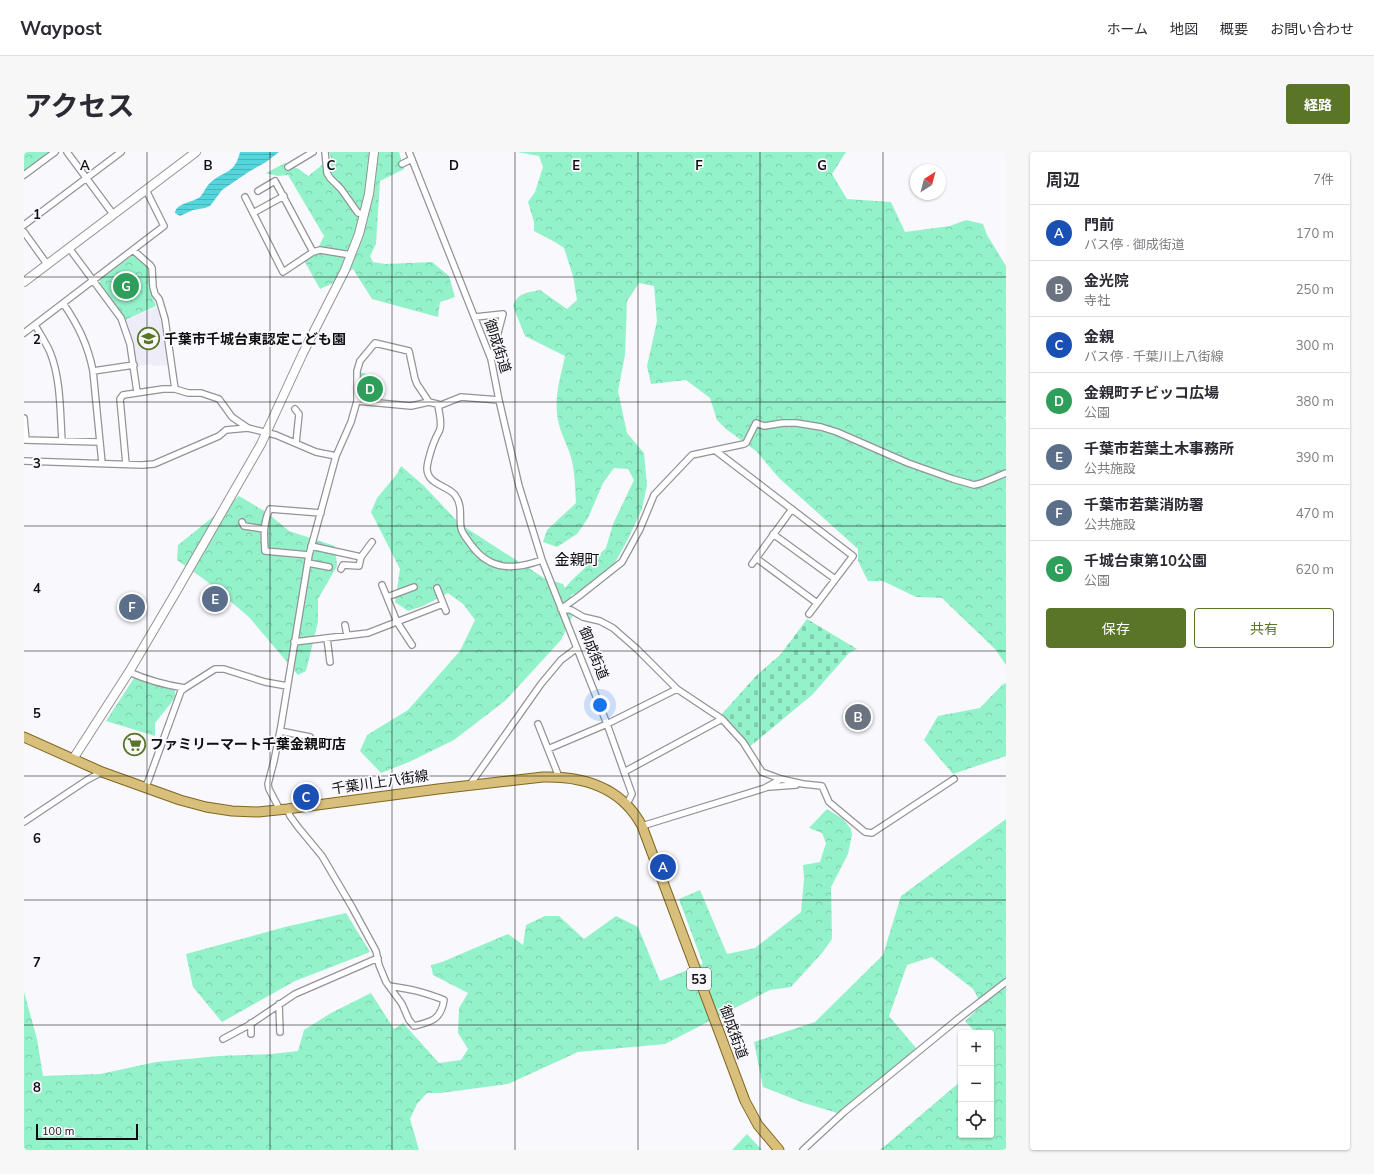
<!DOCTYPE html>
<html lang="ja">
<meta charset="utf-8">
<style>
:root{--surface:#fff;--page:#f7f7f7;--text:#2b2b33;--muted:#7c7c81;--line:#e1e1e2;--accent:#5a7428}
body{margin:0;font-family:Mulish,"Noto Sans JP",sans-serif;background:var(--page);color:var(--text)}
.controls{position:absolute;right:12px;bottom:12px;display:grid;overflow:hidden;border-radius:4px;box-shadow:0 1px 3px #0004}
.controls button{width:36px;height:36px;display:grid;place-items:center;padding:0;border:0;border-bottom:1px solid var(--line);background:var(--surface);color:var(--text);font:20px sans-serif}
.compass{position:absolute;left:886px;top:12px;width:36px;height:36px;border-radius:50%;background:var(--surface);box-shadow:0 1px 3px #0004;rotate:36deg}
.scale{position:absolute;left:12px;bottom:10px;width:102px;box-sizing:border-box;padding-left:4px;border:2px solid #0f0e10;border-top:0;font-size:11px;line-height:14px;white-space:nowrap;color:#0f0e10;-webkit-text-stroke:3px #f8f8fd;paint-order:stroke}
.you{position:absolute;left:576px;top:553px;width:14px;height:14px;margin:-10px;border:3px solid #fff;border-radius:50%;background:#1a73e8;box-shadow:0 0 0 6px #1a73e833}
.badge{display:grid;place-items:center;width:26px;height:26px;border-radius:50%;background:var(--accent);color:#fff;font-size:13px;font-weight:700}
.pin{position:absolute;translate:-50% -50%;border:2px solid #fff;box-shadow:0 1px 4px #0006}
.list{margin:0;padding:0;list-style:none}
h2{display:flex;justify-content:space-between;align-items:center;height:52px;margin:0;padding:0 16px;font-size:17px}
h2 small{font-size:13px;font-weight:400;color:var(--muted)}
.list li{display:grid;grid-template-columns:26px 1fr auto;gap:12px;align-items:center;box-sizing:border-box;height:56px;padding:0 16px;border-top:1px solid var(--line)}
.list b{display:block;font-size:15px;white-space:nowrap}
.list p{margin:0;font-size:13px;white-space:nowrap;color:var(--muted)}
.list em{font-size:13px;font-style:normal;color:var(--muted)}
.actions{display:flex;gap:8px;padding:12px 16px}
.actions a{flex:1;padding:9px 0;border:1px solid var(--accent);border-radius:4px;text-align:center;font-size:14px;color:var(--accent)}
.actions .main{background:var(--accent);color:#fff}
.icon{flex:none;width:22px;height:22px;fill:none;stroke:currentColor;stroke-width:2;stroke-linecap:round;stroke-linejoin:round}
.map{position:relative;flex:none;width:982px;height:998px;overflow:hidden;border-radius:4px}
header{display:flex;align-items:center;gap:24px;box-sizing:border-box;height:56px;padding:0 20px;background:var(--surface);border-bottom:1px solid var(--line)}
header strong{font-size:19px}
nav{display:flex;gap:22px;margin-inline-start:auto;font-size:14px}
.intro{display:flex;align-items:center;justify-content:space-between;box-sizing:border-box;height:96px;padding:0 24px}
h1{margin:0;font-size:28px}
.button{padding:10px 18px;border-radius:4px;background:var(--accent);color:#fff;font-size:14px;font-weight:700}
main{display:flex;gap:24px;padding:0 24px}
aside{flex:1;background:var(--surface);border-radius:4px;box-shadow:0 1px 3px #0004}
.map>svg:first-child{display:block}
</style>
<header>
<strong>Waypost</strong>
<nav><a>ホーム</a><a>地図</a><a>概要</a><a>お問い合わせ</a></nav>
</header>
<div class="intro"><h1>アクセス</h1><a class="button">経路</a></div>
<main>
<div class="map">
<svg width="982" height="998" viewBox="0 0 982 998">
<defs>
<pattern id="forest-crowns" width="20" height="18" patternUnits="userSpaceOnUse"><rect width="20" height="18" fill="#93f2c9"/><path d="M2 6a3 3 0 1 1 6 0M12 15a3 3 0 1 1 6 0" fill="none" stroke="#7eceac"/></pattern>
<pattern id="cemetery-stones" width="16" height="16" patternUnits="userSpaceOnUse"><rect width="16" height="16" fill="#93f2c9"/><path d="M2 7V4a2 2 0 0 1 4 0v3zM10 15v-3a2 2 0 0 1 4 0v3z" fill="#7eceac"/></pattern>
<pattern id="water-rules" width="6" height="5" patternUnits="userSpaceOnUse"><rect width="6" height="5" fill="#54d4db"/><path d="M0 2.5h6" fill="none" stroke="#48b5bb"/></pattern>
</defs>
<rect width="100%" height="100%" fill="#f8f8fd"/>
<path fill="#eeecf9" d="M 133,155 L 141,184 L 147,213 L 129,214 L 128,212 L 113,214 L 107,189 L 100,169 Z"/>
<path fill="url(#forest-crowns)" d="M 0,0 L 26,0 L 0,19 Z
M 305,0 L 375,0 L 380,17 L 356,29 L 352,92 L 346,104 L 349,110 L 361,112 L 408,110 L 425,124 L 431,145 L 416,150 L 414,165 L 348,147 L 329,117 L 307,132 L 296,137 L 277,103 L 295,94 L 300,84 L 264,23 L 254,24 L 242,21 L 261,11 L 275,17 L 284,24 L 307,6 Z
M 493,0 L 822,0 L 808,22 L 823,47 L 867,50 L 881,80 L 926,74 L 942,68 L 959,72 L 963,83 L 982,114 L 982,265 L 981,266 L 982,268 L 982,513 L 972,498 L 918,446 L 892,445 L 859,429 L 844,429 L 834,409 L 834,397 L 755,326 L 732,299 L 702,277 L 693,268 L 686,246 L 662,228 L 627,232 L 623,214 L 633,169 L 630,134 L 615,131 L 603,149 L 601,203 L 594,239 L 603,281 L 620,301 L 623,333 L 618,357 L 604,387 L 589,414 L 551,442 L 547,443 L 550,461 L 537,488 L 482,548 L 430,588 L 385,610 L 357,621 L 336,599 L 343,583 L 384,558 L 436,499 L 451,468 L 439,452 L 424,441 L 399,454 L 384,459 L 371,450 L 376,417 L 347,360 L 353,346 L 373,322 L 377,314 L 399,333 L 436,372 L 520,426 L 539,432 L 541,436 L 547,429 L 582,396 L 589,372 L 610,328 L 604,317 L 590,316 L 579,331 L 564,366 L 553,382 L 533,395 L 519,390 L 523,378 L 552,351 C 551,334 551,315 545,299 C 540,286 534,275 533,261 C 531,242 537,223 541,204 L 501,184 L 489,154 C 494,140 503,141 516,138 L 543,157 L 553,148 L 549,124 L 540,96 L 531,90 L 510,79 L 510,70 L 504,50 L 511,40 L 519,15 L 515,4 Z
M 109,103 L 124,115 L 126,138 L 132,154 L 99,169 L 76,131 L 76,127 Z
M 336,220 L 358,228 L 357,249 L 334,247 Z
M 215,344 L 242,360 L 265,379 L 311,394 L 313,414 L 294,447 L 294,470 L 282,519 L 274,523 L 225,465 L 181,428 L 153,408 L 154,393 Z
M 110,526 L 151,537 L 151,546 L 131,571 L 131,584 L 82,569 Z
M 982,531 L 982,604 L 929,622 L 900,588 L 914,564 L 956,556 L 978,533 Z
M 803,657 L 819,667 L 827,677 L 828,683 L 824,702 L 807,735 L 808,787 L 798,801 L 767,835 L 746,838 L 641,892 L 554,900 L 484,932 L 416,941 L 403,941 L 393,952 L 386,967 L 395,998 L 0,998 L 0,840 L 13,887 L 19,924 L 76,922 L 132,910 L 195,904 L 248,902 L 274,899 L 280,878 L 307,861 L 347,841 L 370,877 L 379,871 L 415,911 L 437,908 L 444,897 L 434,881 L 435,856 L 444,841 L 409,823 L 407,813 L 418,810 L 484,782 L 499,793 L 502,773 L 521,764 L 535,764 L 560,787 L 592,764 L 614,775 L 636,829 L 679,812 L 655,747 L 676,738 L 703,802 L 731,796 L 777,760 L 780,727 L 779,713 L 796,710 L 802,691 L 798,681 L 785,676 Z
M 982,667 L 982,998 L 856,998 L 937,929 L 937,983 L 967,983 L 967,881 L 952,881 L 941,869 L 958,853 L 949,837 L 908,805 L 883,813 L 865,864 L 892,896 L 820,963 L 780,951 L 739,935 L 730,890 L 791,870 L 859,803 L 877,744 Z
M 322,761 L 346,800 L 271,829 L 198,870 L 169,835 L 162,802 L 261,775 Z
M 723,982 L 737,997 L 738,998 L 708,998 Z"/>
<path fill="url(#cemetery-stones)" d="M 783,467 L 833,497 L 825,501 L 788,543 L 724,596 L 697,563 L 732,524 L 757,502 Z"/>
<path fill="url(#water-rules)" d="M 216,0 L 255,0 L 242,10 L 226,19 L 198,38 L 186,54 L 181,56 L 169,58 L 156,64 L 151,61 C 152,51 168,51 176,45 C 180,41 182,34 187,30 C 201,18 211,22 216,0 Z"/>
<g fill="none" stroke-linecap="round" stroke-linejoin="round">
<defs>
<path id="street" d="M 43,0 L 89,62
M 301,0 L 303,21 L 306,26 L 317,37 L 334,61 L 341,62
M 385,0 L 467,207 L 475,248 L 495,334 L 518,408 L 583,572 L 608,642 L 603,652
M 378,12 L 388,7
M 264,15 L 289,0
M 0,23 L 31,0
M 234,39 L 251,29 L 289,100
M 221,45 L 259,120 L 289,100 L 296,98 L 327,103
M 229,61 L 260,44
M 0,73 L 97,0
M 0,80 L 23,112
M 45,96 L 97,166 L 106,192 L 113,240
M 109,98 L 126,113 L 128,116 L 129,135 L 131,142 L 135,147 L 141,167 L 151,237
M 39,151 C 54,173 64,193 69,219 L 78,311
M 451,165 L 479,162 L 467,207
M 11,173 C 16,182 22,191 26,200 C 37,227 36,260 38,289
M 0,181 L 140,74 L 122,38
M 69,219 L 110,213
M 333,249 L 387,254 L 405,250 L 417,253 L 437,245 L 475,248
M 414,253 C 415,261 418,269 416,277 C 415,281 412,284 411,288 C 408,294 403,311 403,317 C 404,333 423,333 431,343 C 439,354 435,364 437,376 C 438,382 444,388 448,394 C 467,419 490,418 518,408
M 271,257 L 275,262 L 272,291
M 0,266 L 2,288
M 0,288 L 75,290
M 692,299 L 829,404 L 785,462
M 0,309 L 118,313 L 130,312 L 195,284 L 202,278 L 224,276 L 252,283 L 292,300 L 312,304
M 102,312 L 96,247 L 99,243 L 139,237 L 151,237 L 164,241 L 177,241 L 195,247 L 208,265 L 224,276
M 218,370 L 220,374 L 240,377
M 749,382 L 811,427
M 287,394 L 337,405
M 285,403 L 241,399 C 240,384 239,370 246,357 L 297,361
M 732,406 L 793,451
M 284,411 L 305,415
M 728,412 L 768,357
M 317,417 L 319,413 L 335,414 L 337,405 L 348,390
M 358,433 L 373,470 L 388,493
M 413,436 L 422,459
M 363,445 L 390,435
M 537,457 L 555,444 L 598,410 L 616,377 L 630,343 L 668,303 L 720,292 L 722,291 L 732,271 L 740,274 L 759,271 L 772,271 L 797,275 L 813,280 L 884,311 L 929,327 L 950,333 L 958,331 L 982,321
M 537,457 L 547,458 L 559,465 L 576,469 L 589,476 L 613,497 L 653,537 L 698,567 L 719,590 L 738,620 L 757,627
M 321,473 L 323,483
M 303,486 L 306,510
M 270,490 L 344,481 L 419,452
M 105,520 C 123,528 141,533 161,536 L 191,517 L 200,517 L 241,530 L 263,534
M 514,572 L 535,625
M 256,579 L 286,585
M 524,597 L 583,572 L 653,537
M 600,620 L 698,567
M 445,634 L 517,532 L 537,508 L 553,496
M 122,635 L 157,539 L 161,536
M 745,635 L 772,633
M 263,657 L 266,664 L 274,675 L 298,704 L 328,755 L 352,799 L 355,813 L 362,830 L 378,852 L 385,868 L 390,874 C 408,870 417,867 420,848 C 400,840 387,837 365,834
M 256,658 L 245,637 L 244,632 L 250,609 L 257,574 L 285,403 L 312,304 L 327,270 L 333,249 L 333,219 L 336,209 L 351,191 L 385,199 L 391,227 L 393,232 L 405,250
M 0,670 L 63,628 L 78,620
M 618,674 L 741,636 L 757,627 L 779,632 L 798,634 L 805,650 L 841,680 L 848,681 L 930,627
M 255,852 L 256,880
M 227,882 L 227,871
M 199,887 L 225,873 L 271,842 L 354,806
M 779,998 L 820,960 L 934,867 L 982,830"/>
<path id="secondary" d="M 0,130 L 172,0
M 49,607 L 105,520 L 152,440 L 237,292 L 279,201 L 321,118 L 335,82 L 345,42 L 350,0"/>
<path id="primary" d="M 0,585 L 78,620 L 156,648 L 182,655 L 208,659 L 234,660 L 263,657 L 414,637 L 519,625 C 560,624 598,636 618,674 L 721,949 L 734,973 L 755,998"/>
</defs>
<use href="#street" stroke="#939398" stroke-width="8"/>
<use href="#secondary" stroke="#939398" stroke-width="10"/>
<use href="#primary" stroke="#81661e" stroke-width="11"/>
<use href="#street" stroke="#fff" stroke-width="5.5"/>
<use href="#secondary" stroke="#fff" stroke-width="8"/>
<use href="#primary" stroke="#d8c07c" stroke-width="9"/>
</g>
<path fill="none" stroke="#0f0e10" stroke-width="1" stroke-opacity="0.55" d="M 123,0 L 123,998M 246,0 L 246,998M 368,0 L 368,998M 491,0 L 491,998M 614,0 L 614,998M 736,0 L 736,998M 859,0 L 859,998M 0,125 L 982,125M 0,250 L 982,250M 0,374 L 982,374M 0,499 L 982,499M 0,624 L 982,624M 0,748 L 982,748M 0,873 L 982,873"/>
<defs>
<symbol id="school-ring" viewBox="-11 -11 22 22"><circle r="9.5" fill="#f8f8fd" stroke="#5a7428" stroke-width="1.5"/><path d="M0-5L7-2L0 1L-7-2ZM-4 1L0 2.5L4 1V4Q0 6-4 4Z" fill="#5a7428"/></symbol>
<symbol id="supermarket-ring" viewBox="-11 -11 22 22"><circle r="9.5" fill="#f8f8fd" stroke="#5a7428" stroke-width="1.5"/><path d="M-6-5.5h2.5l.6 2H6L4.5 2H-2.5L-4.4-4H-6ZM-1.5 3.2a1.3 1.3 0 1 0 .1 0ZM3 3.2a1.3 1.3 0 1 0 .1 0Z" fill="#5a7428"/></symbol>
</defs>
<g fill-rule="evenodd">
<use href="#school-ring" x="112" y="174" width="25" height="25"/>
<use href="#supermarket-ring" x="98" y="580" width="25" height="25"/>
</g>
<g text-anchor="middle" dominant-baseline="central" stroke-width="3.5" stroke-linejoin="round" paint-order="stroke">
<rect fill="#f8f8fd" stroke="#555457" stroke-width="1" x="663" y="816" width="24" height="22" rx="3"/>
<g font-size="13" font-weight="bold" fill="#0f0e10">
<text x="675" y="827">53</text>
</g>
<g font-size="14" font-weight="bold" fill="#0f0e10" stroke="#f8f8fd" text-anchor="start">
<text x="140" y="187">千葉市千城台東認定こども園</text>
<text x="126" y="592">ファミリーマート千葉金親町店</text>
</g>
<g font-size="14" fill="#0f0e10" stroke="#f8f8fd">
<text transform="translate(474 194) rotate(72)">御成街道</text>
<text transform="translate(570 501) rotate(68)">御成街道</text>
<text transform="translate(356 630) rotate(-8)">千葉川上八街線</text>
<text transform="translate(710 880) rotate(70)">御成街道</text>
</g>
<g font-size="15" fill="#0f0e10" stroke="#f8f8fd">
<text x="553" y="407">金親町</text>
</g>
</g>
<g font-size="13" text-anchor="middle" font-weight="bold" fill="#0f0e10" stroke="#f8f8fd" stroke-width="3.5" stroke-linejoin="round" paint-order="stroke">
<text x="61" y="18">A</text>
<text x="184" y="18">B</text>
<text x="307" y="18">C</text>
<text x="430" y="18">D</text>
<text x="552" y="18">E</text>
<text x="675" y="18">F</text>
<text x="798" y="18">G</text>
<text x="13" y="67">1</text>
<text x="13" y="192">2</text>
<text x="13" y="316">3</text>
<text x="13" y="441">4</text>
<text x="13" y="566">5</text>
<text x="13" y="691">6</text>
<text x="13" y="815">7</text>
<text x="13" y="940">8</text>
</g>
</svg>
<div class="controls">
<button>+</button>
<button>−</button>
<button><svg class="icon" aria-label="locate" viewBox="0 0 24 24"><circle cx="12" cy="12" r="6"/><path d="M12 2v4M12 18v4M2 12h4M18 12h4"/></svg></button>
</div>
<svg class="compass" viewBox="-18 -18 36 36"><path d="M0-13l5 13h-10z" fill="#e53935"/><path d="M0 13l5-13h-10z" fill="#7c7c81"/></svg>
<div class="scale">100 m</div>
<div class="you"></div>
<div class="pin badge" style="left:639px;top:715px;background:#1a4fb4">A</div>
<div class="pin badge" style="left:834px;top:565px;background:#6b7280">B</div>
<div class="pin badge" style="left:282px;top:645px;background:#1a4fb4">C</div>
<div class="pin badge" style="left:346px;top:237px;background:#2e9e5b">D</div>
<div class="pin badge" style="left:191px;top:447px;background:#5c6f8a">E</div>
<div class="pin badge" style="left:108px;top:455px;background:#5c6f8a">F</div>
<div class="pin badge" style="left:102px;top:134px;background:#2e9e5b">G</div>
</div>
<aside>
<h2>周辺<small>7件</small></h2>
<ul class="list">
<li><span class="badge" style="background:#1a4fb4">A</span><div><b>門前</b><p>バス停 · 御成街道</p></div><em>170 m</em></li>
<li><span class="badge" style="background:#6b7280">B</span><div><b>金光院</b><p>寺社</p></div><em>250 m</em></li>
<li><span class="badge" style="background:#1a4fb4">C</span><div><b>金親</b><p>バス停 · 千葉川上八街線</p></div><em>300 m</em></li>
<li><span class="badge" style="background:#2e9e5b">D</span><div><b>金親町チビッコ広場</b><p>公園</p></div><em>380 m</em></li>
<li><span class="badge" style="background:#5c6f8a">E</span><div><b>千葉市若葉土木事務所</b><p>公共施設</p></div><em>390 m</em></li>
<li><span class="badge" style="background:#5c6f8a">F</span><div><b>千葉市若葉消防署</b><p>公共施設</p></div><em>470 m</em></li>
<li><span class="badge" style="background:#2e9e5b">G</span><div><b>千城台東第10公園</b><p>公園</p></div><em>620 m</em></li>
</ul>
<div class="actions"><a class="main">保存</a><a>共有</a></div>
</aside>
</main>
